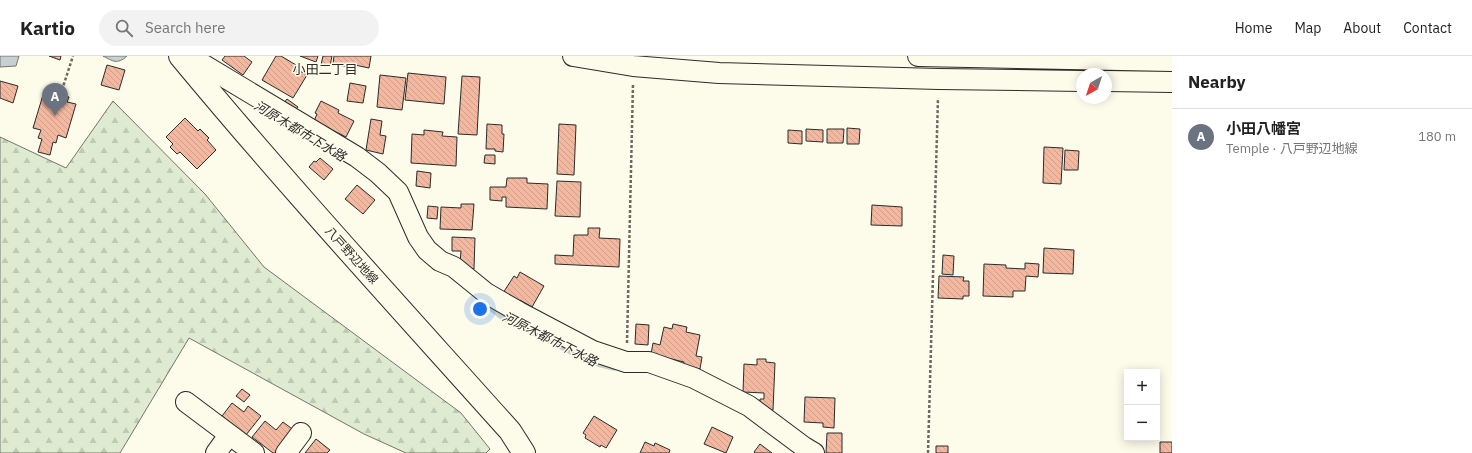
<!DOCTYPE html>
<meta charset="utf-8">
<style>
:root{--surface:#fff;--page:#f2f2f2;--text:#222;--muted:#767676;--line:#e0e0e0;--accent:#d93025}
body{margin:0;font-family:"IBM Plex Sans","Noto Sans JP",sans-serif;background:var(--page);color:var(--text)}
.controls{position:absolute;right:12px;bottom:12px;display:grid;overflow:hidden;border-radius:0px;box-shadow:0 2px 10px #0003}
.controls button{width:36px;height:36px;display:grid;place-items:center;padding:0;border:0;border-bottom:1px solid var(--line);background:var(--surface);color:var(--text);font:20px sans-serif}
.compass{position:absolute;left:1076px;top:12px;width:36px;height:36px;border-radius:50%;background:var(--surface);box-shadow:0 2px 10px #0003;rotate:219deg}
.you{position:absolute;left:480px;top:253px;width:14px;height:14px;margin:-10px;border:3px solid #fff;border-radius:50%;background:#1a73e8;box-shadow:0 0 0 6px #1a73e833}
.badge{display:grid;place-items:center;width:26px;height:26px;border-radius:50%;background:var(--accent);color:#fff;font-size:13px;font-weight:700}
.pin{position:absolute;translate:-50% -33px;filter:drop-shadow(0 1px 2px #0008)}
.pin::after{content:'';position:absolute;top:21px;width:14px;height:12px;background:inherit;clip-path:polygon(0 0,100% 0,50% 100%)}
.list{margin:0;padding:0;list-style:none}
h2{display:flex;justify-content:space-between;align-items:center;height:52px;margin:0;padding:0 16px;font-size:17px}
h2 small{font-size:13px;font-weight:400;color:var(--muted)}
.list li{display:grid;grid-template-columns:26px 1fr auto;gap:12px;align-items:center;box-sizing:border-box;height:56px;padding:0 16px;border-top:1px solid var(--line)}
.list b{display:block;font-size:15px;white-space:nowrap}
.list p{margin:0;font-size:13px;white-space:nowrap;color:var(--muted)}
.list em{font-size:13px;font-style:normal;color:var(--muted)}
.icon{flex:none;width:22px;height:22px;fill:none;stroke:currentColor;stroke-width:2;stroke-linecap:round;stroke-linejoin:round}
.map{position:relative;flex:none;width:1172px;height:397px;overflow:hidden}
header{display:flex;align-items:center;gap:24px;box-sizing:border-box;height:56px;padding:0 20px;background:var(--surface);border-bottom:1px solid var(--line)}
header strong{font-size:19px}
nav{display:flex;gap:22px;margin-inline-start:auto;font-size:14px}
.search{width:280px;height:36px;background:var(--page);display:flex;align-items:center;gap:10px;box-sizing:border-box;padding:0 14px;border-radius:22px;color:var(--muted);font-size:15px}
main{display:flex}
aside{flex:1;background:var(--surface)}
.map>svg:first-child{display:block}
</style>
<header>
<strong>Kartio</strong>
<div class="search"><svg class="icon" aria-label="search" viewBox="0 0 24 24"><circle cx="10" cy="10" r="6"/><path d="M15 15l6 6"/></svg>Search here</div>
<nav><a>Home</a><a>Map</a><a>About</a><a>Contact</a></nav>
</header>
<main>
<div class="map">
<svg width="1172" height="397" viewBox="0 0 1172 397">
<defs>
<pattern id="forest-firs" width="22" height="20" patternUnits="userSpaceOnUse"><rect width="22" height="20" fill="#deebd1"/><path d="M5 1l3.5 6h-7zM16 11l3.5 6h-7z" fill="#bfcab4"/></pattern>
<pattern id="building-back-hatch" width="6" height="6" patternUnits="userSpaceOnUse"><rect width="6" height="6" fill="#f2b8a0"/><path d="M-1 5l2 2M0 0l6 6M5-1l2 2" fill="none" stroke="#d09e8a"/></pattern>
</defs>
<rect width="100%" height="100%" fill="#fdfbea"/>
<path fill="url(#forest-firs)" stroke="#74746e" d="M 113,45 L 205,138 L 264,211 L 461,357 L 490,393 L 486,397 L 406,397 L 364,378 L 189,282 L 120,397 L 0,397 L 0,81 L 66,112 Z"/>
<path fill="#c7d0d0" stroke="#74746e" d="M 0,0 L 19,0 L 16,10 L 0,11 Z
M 103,0 L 127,0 C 117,9 113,5 103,0 Z"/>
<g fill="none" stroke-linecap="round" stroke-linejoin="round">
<path stroke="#c7d0d0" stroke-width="5.5" d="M 480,244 L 502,261 L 581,301 L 598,308 L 614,312"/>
</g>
<path fill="url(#building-back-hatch)" stroke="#2b2b2b" d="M 49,0 L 61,0 L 60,4 Z
M 225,0 L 244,0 L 252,6 L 243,19 L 222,4 Z
M 276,0 L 281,0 L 296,9 L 294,12 L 307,19 L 293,42 L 262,24 Z
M 300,0 L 318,0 L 316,6 Z
M 323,0 L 332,0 L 330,10 L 321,9 Z
M 334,0 L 371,0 L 369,12 L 350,8 L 349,11 L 333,8 Z
M 107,9 L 125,14 L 119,34 L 101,29 Z
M 408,17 L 446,21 L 444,48 L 405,44 Z
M 380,19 L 406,22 L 402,54 L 377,51 Z
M 462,20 L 480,21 L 477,79 L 458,78 Z
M 0,25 L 18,30 L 13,47 L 0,42 Z
M 350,27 L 366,30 L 363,47 L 347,45 Z
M 52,36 L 69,41 L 67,46 L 76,48 L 66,82 L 58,79 L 56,87 L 53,86 L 50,99 L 38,96 L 42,83 L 38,82 L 41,74 L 33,72 L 43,39 L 50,41 Z
M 287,43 L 298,51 L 294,56 L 283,48 Z
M 321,45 L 339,54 L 338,57 L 354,65 L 346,81 L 314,65 L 317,58 L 315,57 Z
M 185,62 L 198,75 L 200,73 L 209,82 L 207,84 L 216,94 L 197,113 L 180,96 L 177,98 L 170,91 L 173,88 L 166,81 Z
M 371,63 L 382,65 L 380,79 L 386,80 L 383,98 L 366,94 Z
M 487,68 L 502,69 L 502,78 L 504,78 L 503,96 L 495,95 L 495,93 L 486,93 Z
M 559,68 L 576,69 L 574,119 L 557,118 Z
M 847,72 L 860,73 L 859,88 L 847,88 Z
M 806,73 L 823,74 L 823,86 L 806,85 Z
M 827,73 L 844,73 L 843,87 L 827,87 Z
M 424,74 L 443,76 L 442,80 L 457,81 L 456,110 L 411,107 L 412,78 L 424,79 Z
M 788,74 L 802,75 L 802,88 L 788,87 Z
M 1044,91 L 1063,92 L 1061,128 L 1043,127 Z
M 1065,94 L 1079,95 L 1078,114 L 1064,114 Z
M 485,99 L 495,99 L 495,108 L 484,107 Z
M 320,102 L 333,113 L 324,124 L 309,111 L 314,105 L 316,106 Z
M 417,115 L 431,117 L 430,132 L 416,130 Z
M 507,122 L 527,122 L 527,127 L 548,128 L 547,153 L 506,151 L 506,141 L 502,141 L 502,145 L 490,144 L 490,131 L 506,131 Z
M 557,125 L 581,126 L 580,161 L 555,160 Z
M 357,129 L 375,144 L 363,158 L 345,143 Z
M 461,148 L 474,148 L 472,174 L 440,173 L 441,151 L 461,152 Z
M 872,149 L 902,151 L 902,170 L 871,169 Z
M 428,150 L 438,151 L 437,163 L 427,162 Z
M 588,172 L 600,172 L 599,182 L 620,183 L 619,211 L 555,208 L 555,199 L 573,200 L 574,179 L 588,179 Z
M 452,181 L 475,182 L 474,213 L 465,212 L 465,207 L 460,207 L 461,195 L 452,195 Z
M 1044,192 L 1074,194 L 1073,218 L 1043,217 Z
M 943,199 L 954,200 L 953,219 L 942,218 Z
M 1025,207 L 1039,208 L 1038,221 L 1026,220 L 1025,235 L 1013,235 L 1013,241 L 983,240 L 984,208 L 1006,209 L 1006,212 L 1025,213 Z
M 520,216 L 544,230 L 532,251 L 520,244 L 519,247 L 503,237 L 514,220 L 517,222 Z
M 939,220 L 964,221 L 963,225 L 969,225 L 969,240 L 963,240 L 963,243 L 938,242 Z
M 636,268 L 649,269 L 648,289 L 635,288 Z
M 673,268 L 687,271 L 686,276 L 700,279 L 696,300 L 702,301 L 700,313 L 683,309 L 684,306 L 651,298 L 653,287 L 660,289 L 664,271 L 672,273 Z
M 757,303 L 766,303 L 766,306 L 775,307 L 773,354 L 763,354 L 760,350 L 760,343 L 764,343 L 764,337 L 743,336 L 744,308 L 757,309 Z
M 242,333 L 250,339 L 244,346 L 236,340 Z
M 805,341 L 835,342 L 834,372 L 823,371 L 823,367 L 804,366 Z
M 232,347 L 244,356 L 248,350 L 261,360 L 246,379 L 222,360 Z
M 594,360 L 617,374 L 606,392 L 601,389 L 600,391 L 585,382 L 586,379 L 583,377 Z
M 265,365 L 276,374 L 283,366 L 295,375 L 277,397 L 273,397 L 252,381 Z
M 712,371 L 733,381 L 726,397 L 704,388 Z
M 827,377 L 842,377 L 842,397 L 826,397 Z
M 316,383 L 330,394 L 327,397 L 305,397 Z
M 645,386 L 654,390 L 655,387 L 670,394 L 669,397 L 640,397 Z
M 1160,386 L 1172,386 L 1172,397 L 1160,397 Z
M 760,388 L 772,397 L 755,397 L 754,396 Z
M 936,390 L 948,390 L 948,397 L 936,397 Z"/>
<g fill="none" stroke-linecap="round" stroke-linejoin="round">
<defs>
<path id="minor" d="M 189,0 L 357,101 L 378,117 L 398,136 L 418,181 L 427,194 L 440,205 L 454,211 L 486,237 L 519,256 L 593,295 L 626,306 L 649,306 L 694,322 L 749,350 L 804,391 L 814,397
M 573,0 L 633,10 L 719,17 L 939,23 L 1082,25
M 918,0 L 1172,5
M 1106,25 L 1172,26
M 186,346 L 254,397
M 216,397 L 229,379
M 286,397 L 301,377"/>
<path id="major" d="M 180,0 C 286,128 399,251 510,375 L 524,397"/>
</defs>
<use href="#minor" stroke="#2b2b2b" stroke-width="22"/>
<use href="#major" stroke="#2b2b2b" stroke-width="24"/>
<path stroke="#6a6964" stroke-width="2.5" stroke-dasharray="3 2" stroke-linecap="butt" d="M 62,34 L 73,0
M 627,287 L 633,28
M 928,397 L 938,42"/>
<use href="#minor" stroke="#fdfbea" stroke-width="20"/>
<use href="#major" stroke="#fdfbea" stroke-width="22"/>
</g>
<g text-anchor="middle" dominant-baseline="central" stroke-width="3" stroke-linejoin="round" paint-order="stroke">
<g font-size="12" fill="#2b2b2b" stroke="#fdfbea">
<text transform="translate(352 199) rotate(48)">八戸野辺地線</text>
</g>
<g font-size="13" fill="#2b2b2b" stroke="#fdfbea">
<text x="325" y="13">小田二丁目</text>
</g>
<g font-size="13" font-style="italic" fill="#2b2b2b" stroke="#fdfbea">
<text transform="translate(300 75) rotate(31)">河原木都市下水路</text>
<text transform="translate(550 283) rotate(27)">河原木都市下水路</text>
</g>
</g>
</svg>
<div class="controls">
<button>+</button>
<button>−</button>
</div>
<svg class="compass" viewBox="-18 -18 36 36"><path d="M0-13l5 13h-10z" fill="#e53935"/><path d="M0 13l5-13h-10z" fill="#767676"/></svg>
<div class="you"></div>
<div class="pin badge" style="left:55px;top:60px;background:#6b7280">A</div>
</div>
<aside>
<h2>Nearby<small></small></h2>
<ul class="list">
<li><span class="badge" style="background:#6b7280">A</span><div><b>小田八幡宮</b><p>Temple · 八戸野辺地線</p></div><em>180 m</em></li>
</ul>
</aside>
</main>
